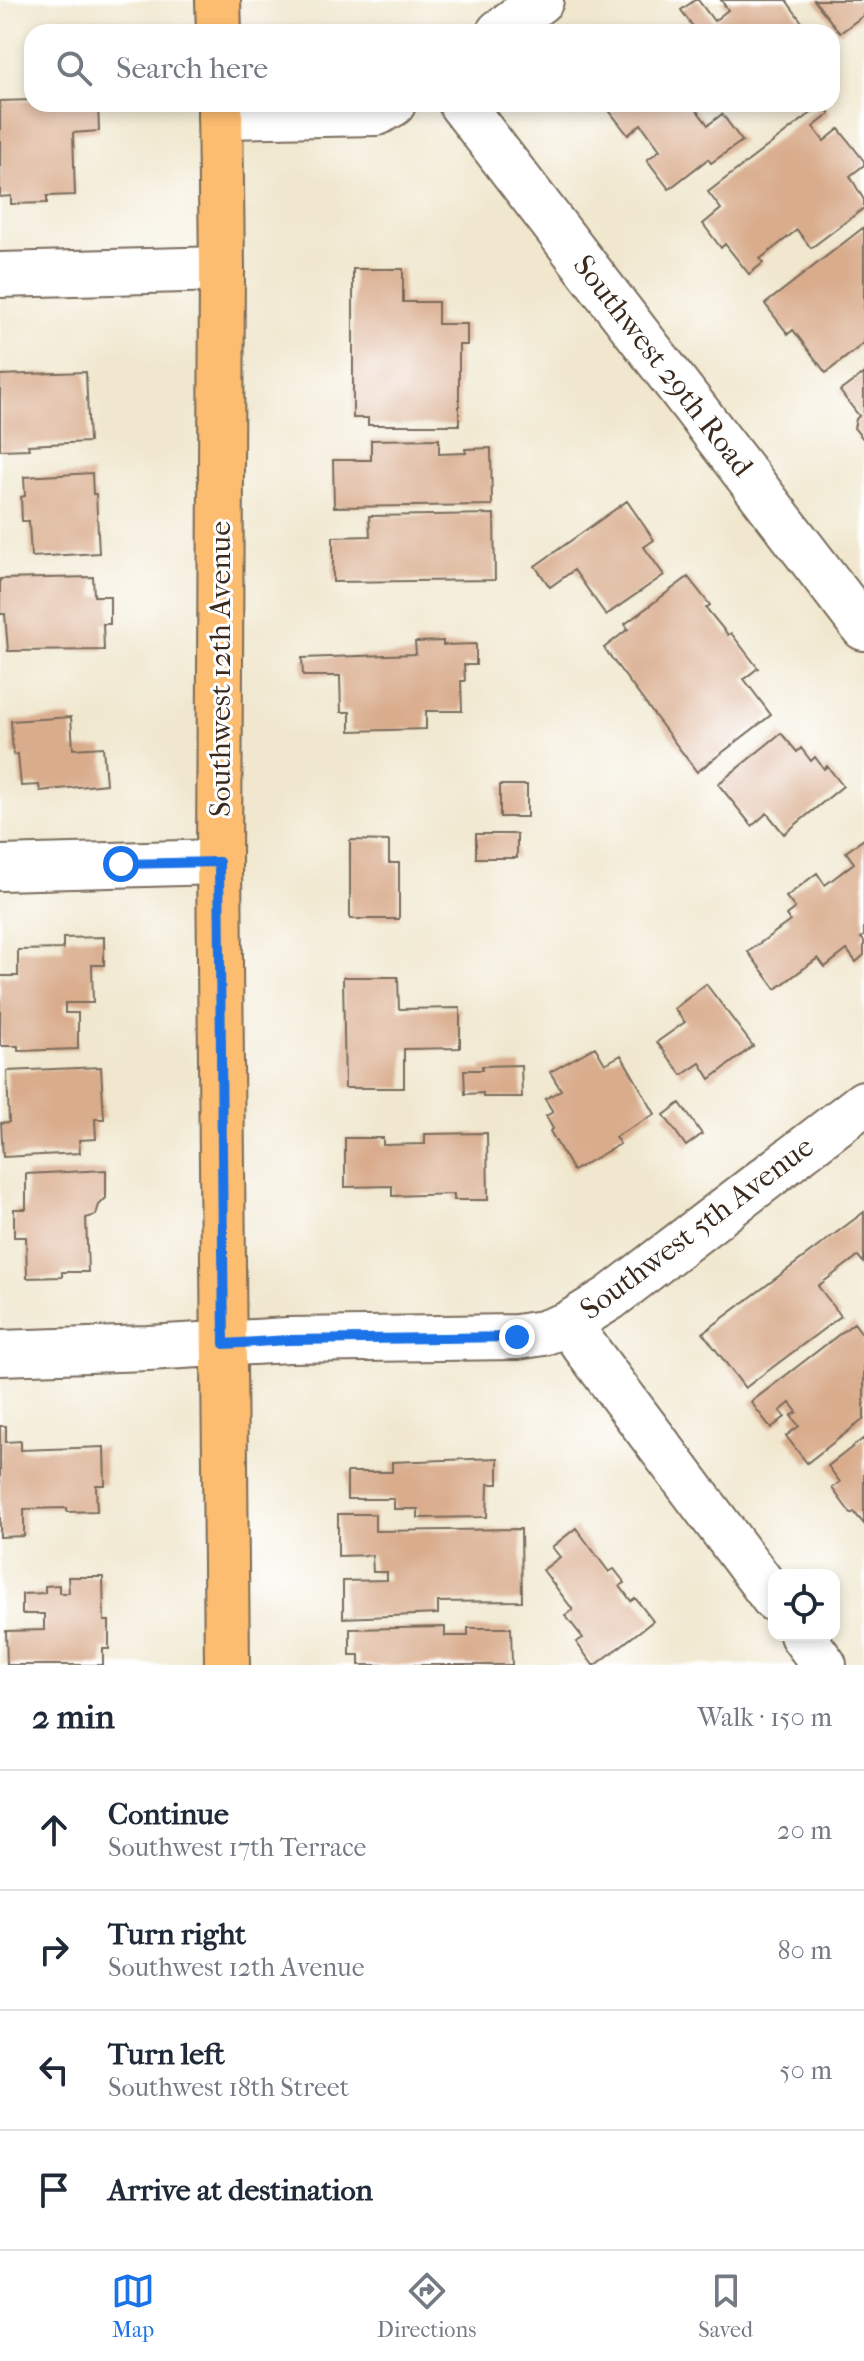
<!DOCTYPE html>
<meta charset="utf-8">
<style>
:root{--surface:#fff;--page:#f2f2f3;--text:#1f2937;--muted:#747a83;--line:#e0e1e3;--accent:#1a73e8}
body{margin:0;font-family:"IM FELL French Canon",serif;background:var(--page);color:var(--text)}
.controls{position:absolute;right:24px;bottom:24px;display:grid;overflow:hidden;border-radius:16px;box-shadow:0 4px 12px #0003}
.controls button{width:72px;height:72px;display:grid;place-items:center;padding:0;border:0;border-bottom:2px solid var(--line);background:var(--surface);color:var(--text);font:40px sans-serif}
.stop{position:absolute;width:24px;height:24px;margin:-18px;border:6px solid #1a73e8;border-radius:50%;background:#fff}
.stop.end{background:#1a73e8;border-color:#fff;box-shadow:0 2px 8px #0008}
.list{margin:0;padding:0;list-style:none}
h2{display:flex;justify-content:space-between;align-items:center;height:104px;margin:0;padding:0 32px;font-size:34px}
h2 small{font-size:26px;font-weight:400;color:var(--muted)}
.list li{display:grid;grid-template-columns:52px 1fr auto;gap:24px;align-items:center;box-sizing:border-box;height:120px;padding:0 32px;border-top:2px solid var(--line)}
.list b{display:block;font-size:30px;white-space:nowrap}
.list p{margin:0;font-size:26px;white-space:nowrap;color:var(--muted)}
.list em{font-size:26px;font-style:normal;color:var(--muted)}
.icon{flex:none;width:44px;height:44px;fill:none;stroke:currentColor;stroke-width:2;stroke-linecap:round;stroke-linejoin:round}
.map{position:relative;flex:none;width:864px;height:1665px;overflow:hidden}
.search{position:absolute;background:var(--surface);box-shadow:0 4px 12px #0003;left:24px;right:24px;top:24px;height:88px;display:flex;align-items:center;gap:20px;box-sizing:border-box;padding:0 28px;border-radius:24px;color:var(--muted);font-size:30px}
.sheet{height:584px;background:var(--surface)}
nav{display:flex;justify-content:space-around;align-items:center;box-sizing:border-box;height:112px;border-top:2px solid var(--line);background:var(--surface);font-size:22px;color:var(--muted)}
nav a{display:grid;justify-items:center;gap:4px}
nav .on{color:var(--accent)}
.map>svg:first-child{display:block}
</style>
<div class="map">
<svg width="864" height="1665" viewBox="0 0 864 1665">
<rect width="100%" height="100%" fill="#fff"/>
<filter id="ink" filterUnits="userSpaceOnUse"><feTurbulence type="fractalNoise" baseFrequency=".0125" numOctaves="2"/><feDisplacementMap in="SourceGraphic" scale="16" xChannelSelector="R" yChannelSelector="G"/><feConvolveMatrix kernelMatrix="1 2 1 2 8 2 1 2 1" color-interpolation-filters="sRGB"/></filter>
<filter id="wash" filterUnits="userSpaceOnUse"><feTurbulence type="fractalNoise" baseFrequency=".006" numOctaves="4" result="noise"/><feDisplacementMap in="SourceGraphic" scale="32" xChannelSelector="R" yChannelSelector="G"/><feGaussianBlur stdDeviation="1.8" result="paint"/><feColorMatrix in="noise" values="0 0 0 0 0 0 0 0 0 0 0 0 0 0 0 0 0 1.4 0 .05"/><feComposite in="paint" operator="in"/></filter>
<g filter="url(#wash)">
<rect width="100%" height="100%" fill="#f0e7ce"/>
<g id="blocks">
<path fill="#d9ac8c" d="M 695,0 L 698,0 L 714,21 L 728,10 L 721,0 L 786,0 L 809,32 L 697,32 L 681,10 Z
M 814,0 L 864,0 L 864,15 L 840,33 Z
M 32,100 L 32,104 L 98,104 L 99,131 L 73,133 L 75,195 L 47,196 L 47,203 L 11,204 L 11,196 L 0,197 L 0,101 Z
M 604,104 L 692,104 L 708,125 L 722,114 L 742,141 L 711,163 L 708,159 L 669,189 L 647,160 L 660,150 L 641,124 L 628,135 Z
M 823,104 L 830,114 L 813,127 L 824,141 L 839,129 L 864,161 L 864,165 L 850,176 L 864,200 L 864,208 L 811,248 L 797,230 L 760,259 L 763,263 L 749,274 L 725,244 L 721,248 L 703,224 L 721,209 L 708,192 Z
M 864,227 L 864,343 L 826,373 L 793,330 L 788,334 L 765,304 Z
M 353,269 L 403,269 L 403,302 L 438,302 L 438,324 L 467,324 L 467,345 L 459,345 L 459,425 L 368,425 L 368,418 L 353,418 Z
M 86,372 L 89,442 L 28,445 L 29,449 L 0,450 L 0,375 Z
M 864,373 L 864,440 L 854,428 L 856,419 L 859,416 L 840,391 Z
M 439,439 L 439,454 L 466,453 L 465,449 L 491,448 L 492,505 L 334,507 L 333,460 L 371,460 L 371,440 Z
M 92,473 L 93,494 L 96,494 L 99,553 L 31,557 L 29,521 L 22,521 L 21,497 L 25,496 L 24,477 Z
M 627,501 L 654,540 L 644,547 L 664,575 L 606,615 L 574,570 L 550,587 L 535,566 Z
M 494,514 L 495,580 L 333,582 L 333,537 L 370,536 L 369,516 Z
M 93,577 L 94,596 L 110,596 L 110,624 L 103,624 L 104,650 L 8,651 L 5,614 L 0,614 L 0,579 Z
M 688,577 L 710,605 L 706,608 L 728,635 L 731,633 L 758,668 L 744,679 L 771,715 L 697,772 L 604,648 L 628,629 L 625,624 Z
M 443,641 L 443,645 L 476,644 L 476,665 L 464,665 L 465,681 L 461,681 L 462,711 L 426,711 L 426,729 L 350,731 L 350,712 L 341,712 L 340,676 L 303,676 L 302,658 L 416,654 L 415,642 Z
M 71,717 L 73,749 L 103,747 L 106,784 L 40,791 L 39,785 L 21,786 L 18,754 L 13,755 L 11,721 Z
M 781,733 L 797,752 L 801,748 L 811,761 L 815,757 L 824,769 L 827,766 L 843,786 L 784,834 L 767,813 L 752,826 L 718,784 Z
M 500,785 L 527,785 L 527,817 L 500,817 Z
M 476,834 L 517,834 L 517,858 L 476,858 Z
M 864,839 L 864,936 L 861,938 L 864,941 L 864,955 L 856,962 L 847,950 L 825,967 L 818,958 L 776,989 L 748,952 L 790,921 L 786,915 L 795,908 L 786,897 L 817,873 L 825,885 L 854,863 L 846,852 Z
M 350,840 L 389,841 L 389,863 L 399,863 L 399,919 L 350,919 Z
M 104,937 L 104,965 L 92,965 L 93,1003 L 65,1003 L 65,1013 L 78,1013 L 78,1049 L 18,1051 L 18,1046 L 0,1046 L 0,976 L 18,976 L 18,950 L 63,949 L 63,938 Z
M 343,977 L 398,977 L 399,1009 L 460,1008 L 460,1048 L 404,1049 L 404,1088 L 345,1088 Z
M 706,984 L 753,1046 L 710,1079 L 700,1063 L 682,1075 L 657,1042 L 685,1022 L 674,1009 Z
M 595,1047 L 605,1064 L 621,1055 L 655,1114 L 615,1137 L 620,1144 L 573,1171 L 550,1131 L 553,1129 L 546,1116 L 553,1112 L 545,1099 L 561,1090 L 550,1072 Z
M 521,1065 L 522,1097 L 483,1097 L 483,1093 L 465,1094 L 464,1070 L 482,1070 L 482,1066 Z
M 101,1067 L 104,1119 L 95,1119 L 96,1139 L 79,1140 L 80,1153 L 3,1157 L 1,1123 L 9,1122 L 7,1071 Z
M 680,1103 L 702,1134 L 686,1146 L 664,1115 Z
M 487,1133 L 488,1200 L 454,1200 L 454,1194 L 392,1196 L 392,1186 L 345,1187 L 345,1138 L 383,1138 L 383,1145 L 425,1144 L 425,1134 Z
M 106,1170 L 106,1198 L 99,1205 L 96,1215 L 86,1218 L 88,1272 L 62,1272 L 62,1277 L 27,1278 L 26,1237 L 14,1237 L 14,1209 L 26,1209 L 26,1174 Z
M 864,1212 L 864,1263 L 858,1256 L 818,1286 L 841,1316 L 745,1388 L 703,1333 Z
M 854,1323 L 864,1336 L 864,1419 L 807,1463 L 786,1436 L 799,1426 L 791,1416 L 797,1412 L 790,1403 L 780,1411 L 785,1417 L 771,1428 L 751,1402 Z
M 0,1426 L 6,1426 L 6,1442 L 21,1441 L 21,1450 L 104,1447 L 105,1485 L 96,1485 L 97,1511 L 67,1512 L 67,1508 L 24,1509 L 24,1536 L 0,1537 Z
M 864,1438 L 864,1524 L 854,1512 L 851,1514 L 832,1488 L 840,1482 L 828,1466 Z
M 498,1458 L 498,1484 L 488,1484 L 487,1517 L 418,1518 L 418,1509 L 394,1509 L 394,1499 L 347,1499 L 347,1472 L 392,1472 L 392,1462 Z
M 338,1514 L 375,1514 L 375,1531 L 521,1529 L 522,1601 L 438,1602 L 438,1614 L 343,1618 L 343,1581 L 387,1580 L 387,1572 L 373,1572 L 372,1555 L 338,1556 Z
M 576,1528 L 609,1572 L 614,1569 L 625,1583 L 620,1586 L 631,1601 L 635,1598 L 653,1621 L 596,1665 L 593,1665 L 576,1642 L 583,1638 L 565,1615 L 573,1610 L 543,1570 L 560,1557 L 552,1547 Z
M 68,1577 L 103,1577 L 104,1621 L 109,1621 L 109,1649 L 103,1649 L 103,1665 L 7,1665 L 6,1631 L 44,1630 L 44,1614 L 22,1614 L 22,1594 L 45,1593 L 45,1586 L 59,1585 L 59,1593 L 69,1593 Z
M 445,1627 L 445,1636 L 468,1636 L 468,1628 L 511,1628 L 512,1665 L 359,1665 L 359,1655 L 350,1655 L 350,1629 Z"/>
</g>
</g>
<g filter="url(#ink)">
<use href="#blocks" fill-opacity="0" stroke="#7a6c5c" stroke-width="2"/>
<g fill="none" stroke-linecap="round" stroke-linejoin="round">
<defs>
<path id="minor" d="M 499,32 L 541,0
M 461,104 L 864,628
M 220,116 L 377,113 L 393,104
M 0,275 L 222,269
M 0,868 L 219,862
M 568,1324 L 774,1599
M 0,1353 L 148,1348 L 288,1340 L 517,1337 L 543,1333 L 568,1324 L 610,1298 L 864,1103
M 802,1635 L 824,1665"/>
<path id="major" d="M 218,0 L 219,32
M 220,104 L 222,269 L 219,862 L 227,1665"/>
</defs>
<use href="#minor" stroke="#7a6c5c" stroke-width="48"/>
<use href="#major" stroke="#7a6c5c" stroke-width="48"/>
<use href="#minor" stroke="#fff" stroke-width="44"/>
<use href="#major" stroke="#fcbd6f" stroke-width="44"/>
</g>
</g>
<g fill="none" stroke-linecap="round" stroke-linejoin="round" filter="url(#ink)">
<path stroke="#1a73e8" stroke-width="10" d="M 121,864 L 219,862 L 224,1344 L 288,1340 L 517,1337"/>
</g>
<g text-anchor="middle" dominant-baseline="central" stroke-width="6" stroke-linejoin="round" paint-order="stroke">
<g font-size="30" fill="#3b2a1e" stroke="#fff">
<text transform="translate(663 366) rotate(52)">Southwest 29th Road</text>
<text transform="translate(220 669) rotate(-90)">Southwest 12th Avenue</text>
<text transform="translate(697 1228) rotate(-37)">Southwest 5th Avenue</text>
</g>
</g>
</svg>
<div class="controls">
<button><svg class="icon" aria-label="locate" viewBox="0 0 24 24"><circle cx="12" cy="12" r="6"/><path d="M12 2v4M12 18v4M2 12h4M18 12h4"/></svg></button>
</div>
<div class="stop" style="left:121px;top:864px"></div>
<div class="stop end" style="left:517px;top:1337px"></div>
<div class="search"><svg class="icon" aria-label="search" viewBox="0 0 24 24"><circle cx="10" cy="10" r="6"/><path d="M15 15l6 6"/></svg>Search here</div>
</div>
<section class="sheet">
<h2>2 min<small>Walk · 150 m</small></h2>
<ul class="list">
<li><svg class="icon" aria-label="ahead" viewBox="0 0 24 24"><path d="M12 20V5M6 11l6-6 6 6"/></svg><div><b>Continue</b><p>Southwest 17th Terrace</p></div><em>20 m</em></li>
<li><svg class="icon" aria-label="right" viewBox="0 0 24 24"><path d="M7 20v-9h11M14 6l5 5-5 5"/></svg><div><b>Turn right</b><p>Southwest 12th Avenue</p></div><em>80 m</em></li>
<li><svg class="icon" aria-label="left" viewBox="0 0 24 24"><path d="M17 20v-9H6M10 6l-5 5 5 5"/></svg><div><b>Turn left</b><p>Southwest 18th Street</p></div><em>50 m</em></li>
<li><svg class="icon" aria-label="arrive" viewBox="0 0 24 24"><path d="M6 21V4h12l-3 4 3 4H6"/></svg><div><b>Arrive at destination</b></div></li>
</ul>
</section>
<nav>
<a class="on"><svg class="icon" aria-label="map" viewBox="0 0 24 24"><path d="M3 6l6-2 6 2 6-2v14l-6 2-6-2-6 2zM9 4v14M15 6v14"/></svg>Map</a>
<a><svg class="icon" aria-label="directions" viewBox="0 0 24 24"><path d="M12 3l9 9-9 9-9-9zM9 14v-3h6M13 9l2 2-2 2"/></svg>Directions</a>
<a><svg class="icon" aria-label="saved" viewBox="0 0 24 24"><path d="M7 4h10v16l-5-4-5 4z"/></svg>Saved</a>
</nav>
